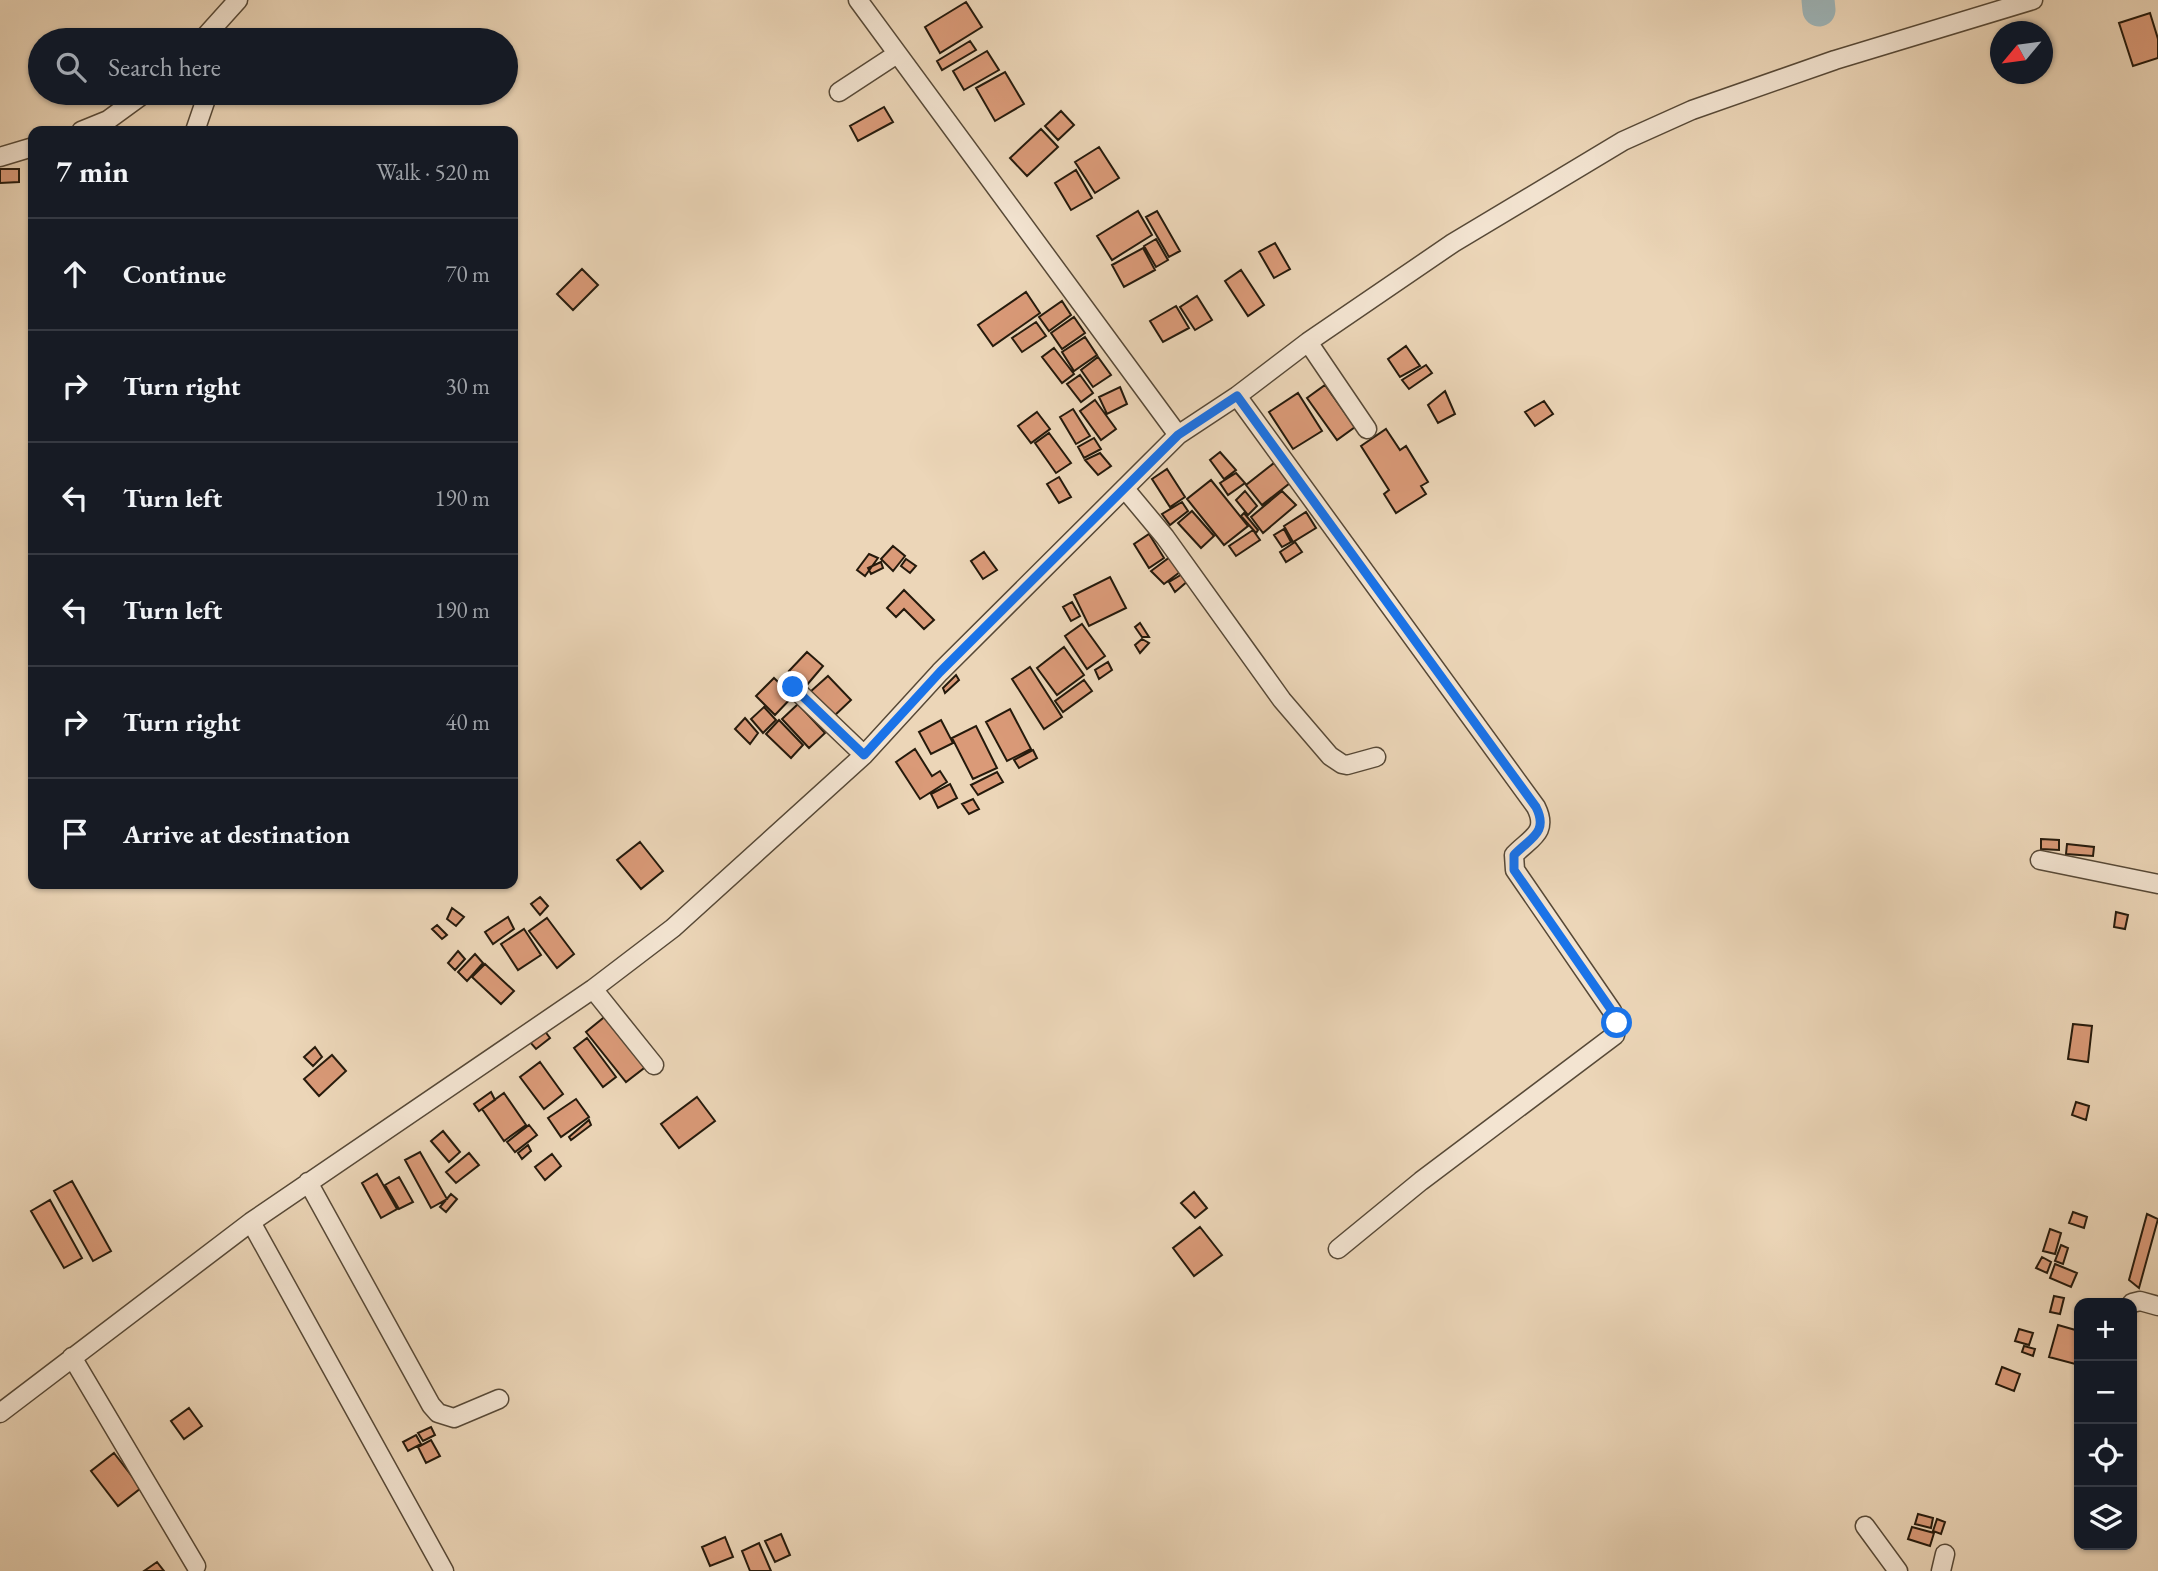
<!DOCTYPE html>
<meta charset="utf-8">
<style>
:root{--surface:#171b24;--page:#20242c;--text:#f1f3f6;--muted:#9ea1a6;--line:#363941}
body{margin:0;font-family:"EB Garamond",serif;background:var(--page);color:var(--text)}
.controls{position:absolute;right:21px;bottom:21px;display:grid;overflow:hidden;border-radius:14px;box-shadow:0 2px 5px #0004}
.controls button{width:63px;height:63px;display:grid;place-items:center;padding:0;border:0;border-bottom:2px solid var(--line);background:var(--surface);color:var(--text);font:35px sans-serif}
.compass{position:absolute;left:1990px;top:21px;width:63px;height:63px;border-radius:50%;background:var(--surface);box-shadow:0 2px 5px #0004;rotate:241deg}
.stop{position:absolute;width:21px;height:21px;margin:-16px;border:5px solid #1a73e8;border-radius:50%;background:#fff}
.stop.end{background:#1a73e8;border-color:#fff;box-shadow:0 2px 7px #0008}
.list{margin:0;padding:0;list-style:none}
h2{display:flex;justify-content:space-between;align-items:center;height:91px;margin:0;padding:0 28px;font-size:30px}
h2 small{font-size:23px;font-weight:400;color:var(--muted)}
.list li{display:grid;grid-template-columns:46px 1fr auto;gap:21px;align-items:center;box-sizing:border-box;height:112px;padding:0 28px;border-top:2px solid var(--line)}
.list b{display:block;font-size:26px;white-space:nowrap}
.list em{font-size:23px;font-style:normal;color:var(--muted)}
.icon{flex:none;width:38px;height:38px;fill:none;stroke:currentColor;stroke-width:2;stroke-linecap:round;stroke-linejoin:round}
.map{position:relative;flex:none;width:2158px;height:1571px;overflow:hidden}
.search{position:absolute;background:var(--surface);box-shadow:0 2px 5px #0004;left:28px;top:28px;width:490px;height:77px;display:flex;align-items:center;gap:18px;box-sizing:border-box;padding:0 24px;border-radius:38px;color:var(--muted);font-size:26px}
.panel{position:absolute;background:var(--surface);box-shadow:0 2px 5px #0004;left:28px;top:126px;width:490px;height:763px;border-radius:14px}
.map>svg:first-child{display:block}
</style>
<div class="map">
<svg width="2158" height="1571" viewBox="0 0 2158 1571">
<rect width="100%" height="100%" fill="#ecd6b8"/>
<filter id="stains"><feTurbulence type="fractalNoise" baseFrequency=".00286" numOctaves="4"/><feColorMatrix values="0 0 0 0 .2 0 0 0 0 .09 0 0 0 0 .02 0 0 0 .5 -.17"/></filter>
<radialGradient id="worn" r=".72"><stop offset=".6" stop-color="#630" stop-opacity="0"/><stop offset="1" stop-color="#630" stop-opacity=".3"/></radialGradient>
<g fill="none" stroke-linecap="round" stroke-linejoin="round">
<path stroke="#9eb6ba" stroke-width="33" d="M 1818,0 L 1819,10"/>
</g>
<path fill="#da9a78" stroke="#251a0c" stroke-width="2" d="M 966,2 L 982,27 L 940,53 L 925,27 Z
M 2150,13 L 2158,39 L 2158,58 L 2133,66 L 2119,23 Z
M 970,41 L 976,50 L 942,70 L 937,61 Z
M 987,51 L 999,70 L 964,90 L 953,71 Z
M 1005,72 L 1024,104 L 995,121 L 976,88 Z
M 884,107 L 893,122 L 858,141 L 850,126 Z
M 1061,111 L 1074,125 L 1058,140 L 1045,126 Z
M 1041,129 L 1058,147 L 1027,176 L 1010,158 Z
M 1099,147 L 1119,178 L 1095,193 L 1075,162 Z
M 0,169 L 19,169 L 19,182 L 0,183 Z
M 1076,170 L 1092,198 L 1071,210 L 1055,183 Z
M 1138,211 L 1152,235 L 1112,260 L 1097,236 Z
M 1157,211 L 1180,251 L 1169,257 L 1146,217 Z
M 1156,239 L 1168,260 L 1156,267 L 1144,246 Z
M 1275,243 L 1290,269 L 1274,278 L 1259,252 Z
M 1143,248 L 1155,270 L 1124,287 L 1112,265 Z
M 582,269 L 598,285 L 573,310 L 557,294 Z
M 1241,270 L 1264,305 L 1248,316 L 1225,281 Z
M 1026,292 L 1040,313 L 993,346 L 978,325 Z
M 1197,296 L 1212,320 L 1195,330 L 1180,307 Z
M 1062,301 L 1071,315 L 1049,331 L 1039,317 Z
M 1176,306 L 1189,328 L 1163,342 L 1150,321 Z
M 1074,317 L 1085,333 L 1062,349 L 1051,333 Z
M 1036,322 L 1046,336 L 1022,352 L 1012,338 Z
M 1085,337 L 1097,355 L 1074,371 L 1062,352 Z
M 1406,346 L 1420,366 L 1400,377 L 1388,359 Z
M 1054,348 L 1074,374 L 1062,383 L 1042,357 Z
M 1098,357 L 1111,375 L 1093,387 L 1081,370 Z
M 1426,365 L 1432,373 L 1409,389 L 1402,380 Z
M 1080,375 L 1093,393 L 1081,402 L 1067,384 Z
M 1325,385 L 1355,427 L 1337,440 L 1307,398 Z
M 1120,387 L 1127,404 L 1107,414 L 1099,397 Z
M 1445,391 L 1455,414 L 1438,423 L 1428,405 Z
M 1298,393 L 1322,431 L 1293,449 L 1269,412 Z
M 1095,400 L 1116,429 L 1101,440 L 1080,411 Z
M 1544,401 L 1553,414 L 1535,426 L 1525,412 Z
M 1073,409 L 1090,436 L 1076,444 L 1060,417 Z
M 1037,412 L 1050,429 L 1031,443 L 1018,426 Z
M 1386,429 L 1400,450 L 1406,446 L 1428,482 L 1421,486 L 1426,494 L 1396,513 L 1384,494 L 1389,490 L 1361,446 Z
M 1049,433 L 1071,463 L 1056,473 L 1035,443 Z
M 1094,438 L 1101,449 L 1084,458 L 1078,447 Z
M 1220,452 L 1236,470 L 1224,479 L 1210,460 Z
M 1100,453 L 1111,466 L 1098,475 L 1085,460 Z
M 1274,463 L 1290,483 L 1262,505 L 1246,485 Z
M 1167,469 L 1185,497 L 1170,507 L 1152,479 Z
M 1236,473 L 1245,483 L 1228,495 L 1220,483 Z
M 1059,477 L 1071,497 L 1059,503 L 1047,484 Z
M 1211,480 L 1248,526 L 1224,545 L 1187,499 Z
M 1245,491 L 1257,506 L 1248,515 L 1236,500 Z
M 1282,491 L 1296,505 L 1263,533 L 1251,517 Z
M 1182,502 L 1188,511 L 1170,525 L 1162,514 Z
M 1192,511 L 1214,536 L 1201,548 L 1178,523 Z
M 1306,512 L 1316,528 L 1293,542 L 1284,526 Z
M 1244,513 L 1258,530 L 1256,533 L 1241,516 Z
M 1284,529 L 1291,542 L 1282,547 L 1274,535 Z
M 1253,530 L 1260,540 L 1236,556 L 1229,546 Z
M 1149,534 L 1164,558 L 1149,568 L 1134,544 Z
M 1295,542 L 1302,552 L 1286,562 L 1280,552 Z
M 893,546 L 905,556 L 893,571 L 881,559 Z
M 984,552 L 997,570 L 983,579 L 971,561 Z
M 869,554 L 878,558 L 865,576 L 857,570 Z
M 1170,557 L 1180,572 L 1164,584 L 1151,571 Z
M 906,559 L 916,566 L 910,573 L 901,566 Z
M 881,562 L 883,568 L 871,574 L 868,568 Z
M 1184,573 L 1189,580 L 1175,592 L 1169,582 Z
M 1110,577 L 1126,608 L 1089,626 L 1074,595 Z
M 904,590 L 934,620 L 924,629 L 904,609 L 896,617 L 887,608 Z
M 1072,602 L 1080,616 L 1071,621 L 1063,607 Z
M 1140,623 L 1149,637 L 1142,637 L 1135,627 Z
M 1082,624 L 1105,656 L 1087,669 L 1065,636 Z
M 1142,639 L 1149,643 L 1140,653 L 1135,645 Z
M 1064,647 L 1084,675 L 1057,695 L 1037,668 Z
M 807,652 L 823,666 L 806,686 L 789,671 Z
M 1108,662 L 1112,670 L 1099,679 L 1095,670 Z
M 1030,667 L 1062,717 L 1044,729 L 1012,679 Z
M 956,675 L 959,680 L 945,693 L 943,688 Z
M 828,676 L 851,700 L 833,717 L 810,692 Z
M 774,678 L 793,696 L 775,715 L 756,696 Z
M 1084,680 L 1092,691 L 1063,712 L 1055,701 Z
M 798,704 L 825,733 L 809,748 L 782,719 Z
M 764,707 L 776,720 L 763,733 L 751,719 Z
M 1010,709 L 1031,749 L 1007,761 L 986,722 Z
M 745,718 L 758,733 L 750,744 L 735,729 Z
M 779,720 L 803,745 L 791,758 L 766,734 Z
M 941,720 L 953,743 L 931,754 L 919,732 Z
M 976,726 L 997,768 L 973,779 L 952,738 Z
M 915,749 L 932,776 L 940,771 L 947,782 L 920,799 L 896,762 Z
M 1033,750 L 1037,758 L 1019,768 L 1014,760 Z
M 997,772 L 1003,782 L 978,795 L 971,785 Z
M 950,784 L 957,798 L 938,808 L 931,794 Z
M 973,799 L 979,809 L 969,814 L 962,804 Z
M 2041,839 L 2059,840 L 2059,850 L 2041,849 Z
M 640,842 L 663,871 L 641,889 L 617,860 Z
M 2067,844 L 2094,847 L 2093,856 L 2066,854 Z
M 540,897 L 548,906 L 540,915 L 531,904 Z
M 452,908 L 464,917 L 456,926 L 447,919 Z
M 2116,912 L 2128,915 L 2125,929 L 2114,927 Z
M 508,917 L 514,929 L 493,944 L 485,932 Z
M 547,918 L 574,954 L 557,968 L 529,931 Z
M 437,925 L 447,935 L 442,939 L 432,929 Z
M 524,929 L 541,955 L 518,970 L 501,944 Z
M 458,951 L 465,959 L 455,970 L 448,963 Z
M 475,954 L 483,963 L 467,981 L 458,972 Z
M 485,964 L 514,991 L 501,1004 L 472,977 Z
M 608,1014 L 648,1065 L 626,1082 L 586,1032 Z
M 2073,1024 L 2092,1026 L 2088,1062 L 2068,1059 Z
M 544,1030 L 550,1038 L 536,1049 L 529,1041 Z
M 587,1038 L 616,1077 L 603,1087 L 574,1048 Z
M 315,1047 L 322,1057 L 313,1066 L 304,1057 Z
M 332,1055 L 346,1071 L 319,1096 L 304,1079 Z
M 540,1062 L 563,1094 L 544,1109 L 520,1077 Z
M 491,1092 L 495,1100 L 479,1111 L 474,1104 Z
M 504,1093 L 526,1125 L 504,1141 L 482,1109 Z
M 697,1097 L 715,1121 L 679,1148 L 661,1124 Z
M 576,1099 L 589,1117 L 561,1137 L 548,1118 Z
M 2076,1102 L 2089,1106 L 2086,1120 L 2072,1115 Z
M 589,1120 L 591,1125 L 571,1140 L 569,1137 Z
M 529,1125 L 537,1135 L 515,1152 L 507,1142 Z
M 443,1131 L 460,1152 L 449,1162 L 431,1141 Z
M 528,1145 L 531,1151 L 522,1159 L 518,1153 Z
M 420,1152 L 447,1199 L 431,1208 L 405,1160 Z
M 469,1153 L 479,1165 L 456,1183 L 446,1172 Z
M 552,1154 L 561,1166 L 545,1180 L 535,1167 Z
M 377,1174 L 397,1209 L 381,1218 L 362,1183 Z
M 399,1177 L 413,1202 L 399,1209 L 385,1185 Z
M 72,1181 L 111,1251 L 93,1261 L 54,1191 Z
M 1194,1192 L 1207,1208 L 1195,1218 L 1181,1203 Z
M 451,1194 L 457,1199 L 446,1212 L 440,1207 Z
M 50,1200 L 82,1258 L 64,1268 L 31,1211 Z
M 2073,1212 L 2087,1217 L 2084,1228 L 2069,1223 Z
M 2147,1214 L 2158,1219 L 2139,1288 L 2129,1280 Z
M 1200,1227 L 1222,1255 L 1194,1276 L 1173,1248 Z
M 2050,1229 L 2061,1233 L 2055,1254 L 2043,1251 Z
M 2061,1245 L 2068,1248 L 2063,1264 L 2055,1261 Z
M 2042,1257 L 2051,1262 L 2047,1273 L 2036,1268 Z
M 2055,1264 L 2077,1273 L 2071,1287 L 2050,1278 Z
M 2054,1296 L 2064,1298 L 2060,1314 L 2050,1312 Z
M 2058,1325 L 2079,1331 L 2077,1340 L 2079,1340 L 2079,1365 L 2049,1357 Z
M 2019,1329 L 2033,1333 L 2029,1345 L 2015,1341 Z
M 2024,1346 L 2035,1349 L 2033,1356 L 2022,1352 Z
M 2002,1367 L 2020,1374 L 2014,1391 L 1996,1384 Z
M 189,1408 L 202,1426 L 184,1439 L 171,1421 Z
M 431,1427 L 435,1435 L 423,1441 L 418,1433 Z
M 416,1435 L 421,1444 L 408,1451 L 403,1442 Z
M 431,1440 L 440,1456 L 426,1463 L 418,1447 Z
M 114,1453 L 141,1488 L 118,1506 L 91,1471 Z
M 1918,1514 L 1933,1518 L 1931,1528 L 1915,1524 Z
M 1937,1519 L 1945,1522 L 1941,1534 L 1933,1531 Z
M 1912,1527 L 1934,1533 L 1930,1546 L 1908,1539 Z
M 781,1534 L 790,1555 L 775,1562 L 765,1541 Z
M 725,1537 L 733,1557 L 710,1566 L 702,1547 Z
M 759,1543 L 771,1571 L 750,1571 L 742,1551 Z
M 157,1562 L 164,1571 L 144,1571 Z"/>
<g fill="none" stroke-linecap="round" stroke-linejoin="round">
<defs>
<path id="minor" d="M 858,0 L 1178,435 L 1237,396 L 1308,342 L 1453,243 L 1623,141 L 1692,110 L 1835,60 L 2033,0
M 202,40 L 238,0
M 839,92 L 897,54
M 81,131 L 108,120 L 145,93
M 195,131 L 208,93
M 0,157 L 33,147
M 1308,342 L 1367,429
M 1237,396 L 1536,807 C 1549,833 1530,838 1514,855 L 1515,870 L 1612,1011 L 1617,1023 L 1615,1035 L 1421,1181 L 1338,1249
M 1125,489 L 1165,537 L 1282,700 L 1330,756 L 1342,764 L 1347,765 L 1376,757
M 793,687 L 864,755
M 2040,860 L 2158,884
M 593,989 L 654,1065
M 308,1182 L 431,1405 L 438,1413 L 454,1418 L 499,1399
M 251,1222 L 444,1571
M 2132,1303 L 2140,1301 L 2158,1306
M 72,1357 L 196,1566
M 0,1413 L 251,1222 L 593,989 L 673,928 L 864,755 L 940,672 L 1178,435
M 1865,1526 L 1898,1571
M 1941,1571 L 1945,1554"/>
</defs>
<use href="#minor" stroke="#574937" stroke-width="21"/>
<use href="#minor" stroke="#f3e4d1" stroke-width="18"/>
</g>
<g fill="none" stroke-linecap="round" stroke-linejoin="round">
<path stroke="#1a73e8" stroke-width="9" d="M 793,687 L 864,755 L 940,672 L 1178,435 L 1237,396 L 1536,807 C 1549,833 1530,838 1514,855 L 1514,870 L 1612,1011 L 1617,1023"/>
</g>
<rect width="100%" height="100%" filter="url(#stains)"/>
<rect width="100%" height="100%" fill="url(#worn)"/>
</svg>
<div class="controls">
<button>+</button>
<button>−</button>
<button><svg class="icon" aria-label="locate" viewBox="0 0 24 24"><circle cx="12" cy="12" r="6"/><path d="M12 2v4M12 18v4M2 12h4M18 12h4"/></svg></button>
<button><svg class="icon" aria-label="layers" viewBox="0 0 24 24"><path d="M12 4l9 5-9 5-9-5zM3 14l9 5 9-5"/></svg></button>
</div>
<svg class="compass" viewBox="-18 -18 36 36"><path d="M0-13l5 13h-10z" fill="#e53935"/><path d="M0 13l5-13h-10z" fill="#9ea1a6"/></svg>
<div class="stop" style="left:1617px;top:1023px"></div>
<div class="stop end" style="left:793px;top:687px"></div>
<div class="search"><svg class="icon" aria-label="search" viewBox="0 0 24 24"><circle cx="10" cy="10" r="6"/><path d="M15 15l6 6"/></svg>Search here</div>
<section class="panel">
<h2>7 min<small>Walk · 520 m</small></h2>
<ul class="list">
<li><svg class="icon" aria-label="ahead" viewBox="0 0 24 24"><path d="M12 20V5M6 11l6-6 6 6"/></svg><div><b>Continue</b></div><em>70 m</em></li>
<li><svg class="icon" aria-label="right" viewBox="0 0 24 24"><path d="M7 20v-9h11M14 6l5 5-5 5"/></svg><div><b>Turn right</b></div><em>30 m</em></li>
<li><svg class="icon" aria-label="left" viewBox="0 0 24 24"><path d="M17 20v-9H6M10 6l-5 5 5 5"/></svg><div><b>Turn left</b></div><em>190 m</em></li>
<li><svg class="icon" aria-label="left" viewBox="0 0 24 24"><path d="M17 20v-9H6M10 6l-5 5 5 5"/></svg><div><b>Turn left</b></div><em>190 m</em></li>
<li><svg class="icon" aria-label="right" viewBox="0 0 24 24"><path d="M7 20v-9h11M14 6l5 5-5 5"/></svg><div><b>Turn right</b></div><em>40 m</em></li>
<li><svg class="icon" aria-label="arrive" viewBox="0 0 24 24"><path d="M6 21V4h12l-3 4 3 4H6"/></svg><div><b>Arrive at destination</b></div></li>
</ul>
</section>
</div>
